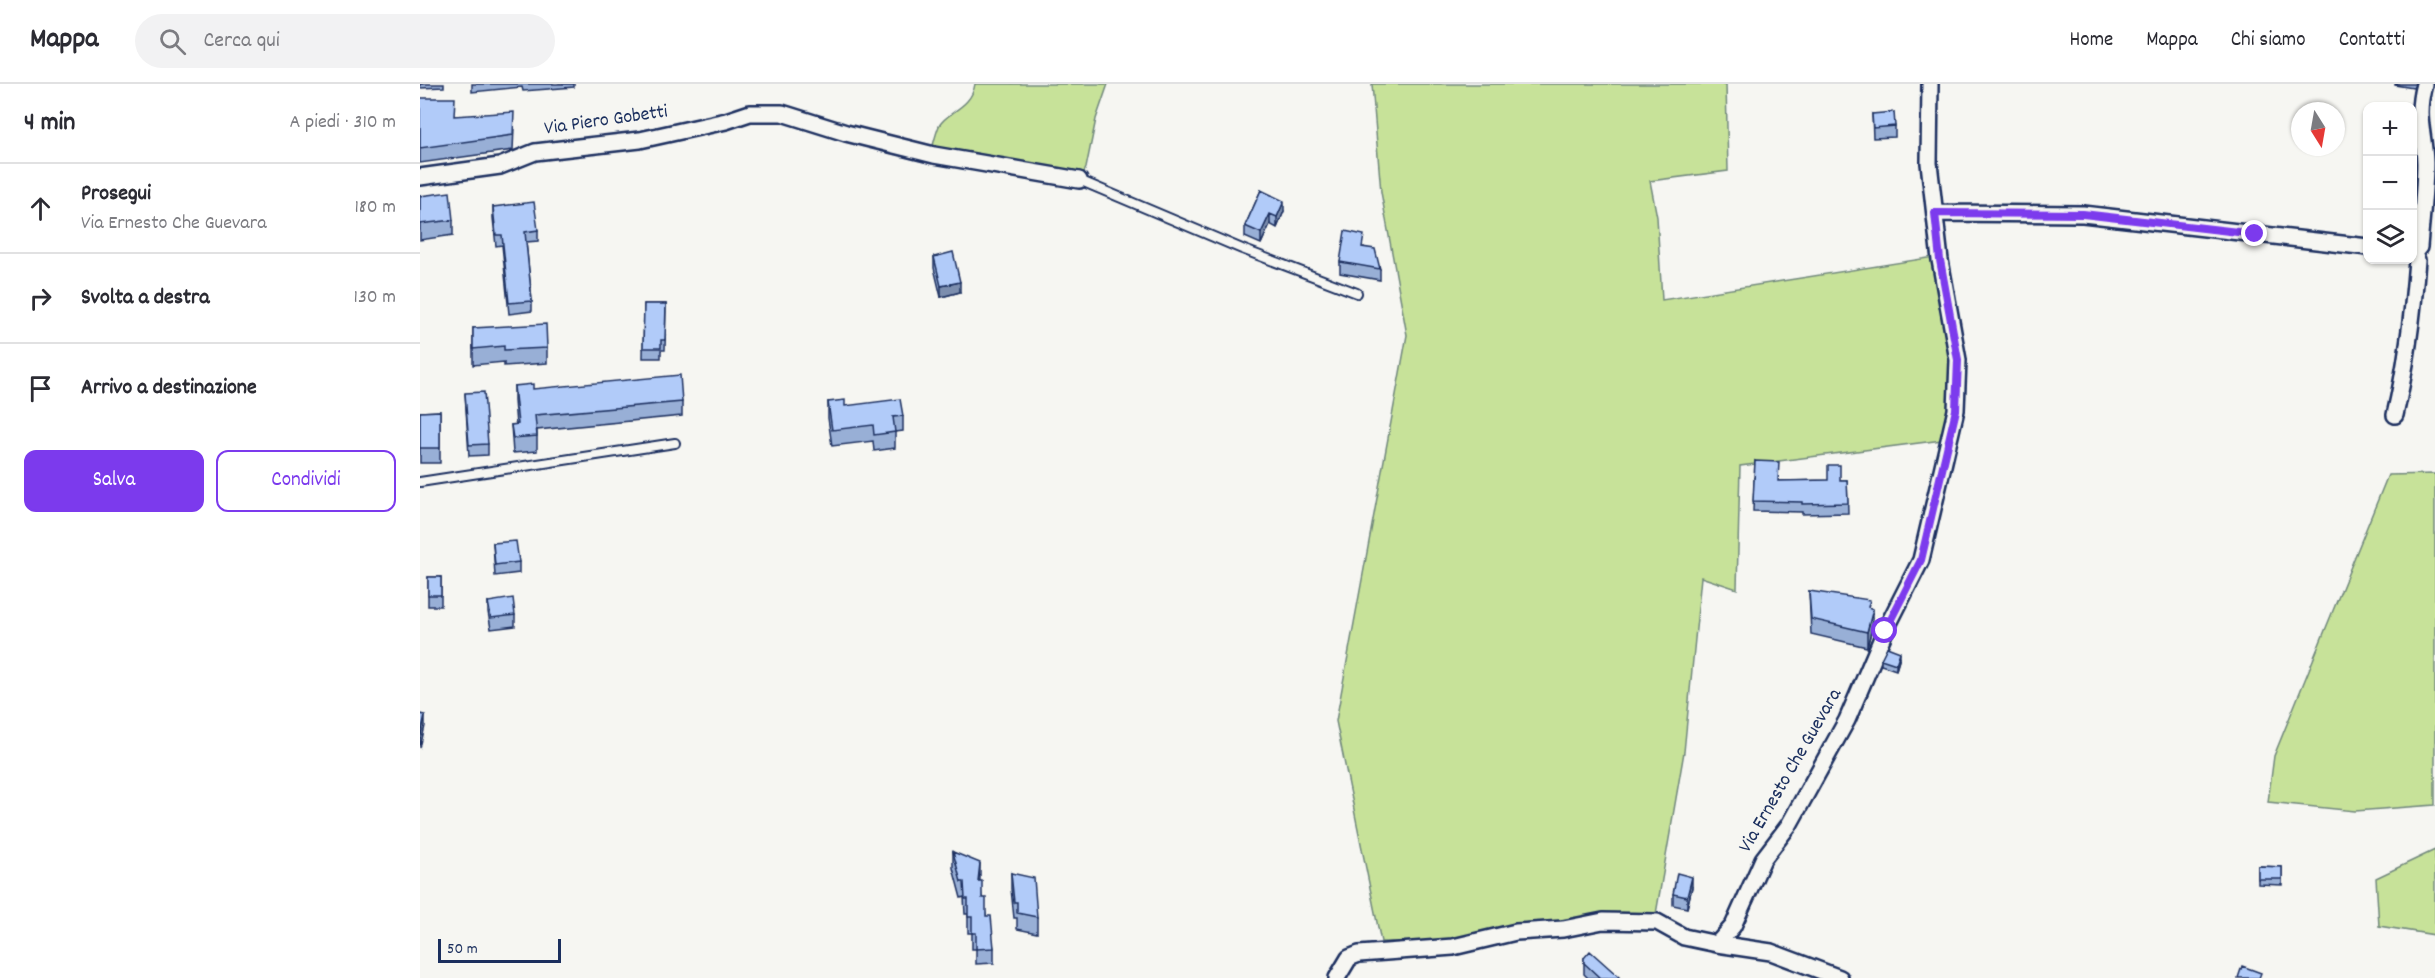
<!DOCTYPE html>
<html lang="it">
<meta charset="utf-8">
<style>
:root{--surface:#fff;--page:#f2f2f3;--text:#2b2b33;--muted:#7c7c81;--line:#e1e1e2;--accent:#7c3aed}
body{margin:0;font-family:Dekko,sans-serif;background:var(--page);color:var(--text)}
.controls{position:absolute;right:18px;top:18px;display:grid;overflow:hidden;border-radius:12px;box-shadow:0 2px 4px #0004}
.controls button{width:54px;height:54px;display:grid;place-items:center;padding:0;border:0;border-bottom:2px solid var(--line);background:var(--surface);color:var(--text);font:30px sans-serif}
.compass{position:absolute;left:1871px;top:18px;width:54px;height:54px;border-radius:50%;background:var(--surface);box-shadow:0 2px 4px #0004;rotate:169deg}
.scale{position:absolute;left:18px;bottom:15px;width:123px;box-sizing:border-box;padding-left:6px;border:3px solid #1b2f5e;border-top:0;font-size:16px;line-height:21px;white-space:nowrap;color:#1b2f5e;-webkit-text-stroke:4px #f6f6f2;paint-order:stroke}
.stop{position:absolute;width:18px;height:18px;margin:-14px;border:4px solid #7c3aed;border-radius:50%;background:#fff}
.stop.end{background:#7c3aed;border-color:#fff;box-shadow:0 2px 6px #0008}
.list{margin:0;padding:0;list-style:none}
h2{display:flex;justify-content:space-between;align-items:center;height:78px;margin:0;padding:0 24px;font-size:26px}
h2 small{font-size:20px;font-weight:400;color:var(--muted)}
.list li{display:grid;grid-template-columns:39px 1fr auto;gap:18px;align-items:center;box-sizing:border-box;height:90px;padding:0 24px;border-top:2px solid var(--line)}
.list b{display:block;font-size:22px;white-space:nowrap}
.list p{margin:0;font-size:20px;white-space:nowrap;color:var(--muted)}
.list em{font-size:20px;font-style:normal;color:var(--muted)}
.actions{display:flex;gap:12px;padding:18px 24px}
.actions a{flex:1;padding:14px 0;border:2px solid var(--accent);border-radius:12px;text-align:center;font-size:21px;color:var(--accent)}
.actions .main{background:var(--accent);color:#fff}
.icon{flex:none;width:33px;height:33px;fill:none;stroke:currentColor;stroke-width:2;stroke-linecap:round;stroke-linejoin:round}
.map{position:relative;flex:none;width:2015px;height:894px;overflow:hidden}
header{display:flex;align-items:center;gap:36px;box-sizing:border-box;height:84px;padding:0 30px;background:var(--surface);border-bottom:2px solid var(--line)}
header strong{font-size:28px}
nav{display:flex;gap:33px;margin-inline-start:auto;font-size:21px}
.search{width:420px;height:54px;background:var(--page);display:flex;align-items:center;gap:15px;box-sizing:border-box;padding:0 21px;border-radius:33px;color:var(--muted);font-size:22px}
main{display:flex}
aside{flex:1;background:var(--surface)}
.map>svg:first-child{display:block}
</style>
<header>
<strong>Mappa</strong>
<div class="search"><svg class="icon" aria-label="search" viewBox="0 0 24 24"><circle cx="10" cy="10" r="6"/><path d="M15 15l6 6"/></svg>Cerca qui</div>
<nav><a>Home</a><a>Mappa</a><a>Chi siamo</a><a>Contatti</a></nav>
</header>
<main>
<aside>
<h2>4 min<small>A piedi · 310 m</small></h2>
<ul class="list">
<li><svg class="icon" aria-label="ahead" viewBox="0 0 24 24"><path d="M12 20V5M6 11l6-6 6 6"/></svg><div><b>Prosegui</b><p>Via Ernesto Che Guevara</p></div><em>180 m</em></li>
<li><svg class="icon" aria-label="right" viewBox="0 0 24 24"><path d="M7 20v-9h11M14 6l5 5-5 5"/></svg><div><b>Svolta a destra</b></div><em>130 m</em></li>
<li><svg class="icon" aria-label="arrive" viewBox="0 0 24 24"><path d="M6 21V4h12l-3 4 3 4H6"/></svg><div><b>Arrivo a destinazione</b></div></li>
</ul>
<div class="actions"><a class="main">Salva</a><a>Condividi</a></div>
</aside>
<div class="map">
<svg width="2015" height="894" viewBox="0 0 2015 894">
<rect width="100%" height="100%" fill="#f6f6f2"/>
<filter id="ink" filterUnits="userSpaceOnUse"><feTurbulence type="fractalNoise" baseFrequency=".0167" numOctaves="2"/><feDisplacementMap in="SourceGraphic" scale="12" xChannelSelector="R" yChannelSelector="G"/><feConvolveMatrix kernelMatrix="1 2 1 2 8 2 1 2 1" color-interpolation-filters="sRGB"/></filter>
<g filter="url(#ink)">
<path fill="#c7e299" stroke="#71887c" stroke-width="1.5" d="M 555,0 L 688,0 L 676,35 L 666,84 L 662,92 L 512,65 C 514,58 516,49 519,42 C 527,27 551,25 555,0 Z
M 952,0 L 1306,0 L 1308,87 L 1230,97 L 1237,133 L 1242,216 L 1514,173 L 1532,277 L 1530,325 L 1522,356 L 1320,382 L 1317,505 L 1281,493 L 1264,668 L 1236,830 L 1186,829 L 1028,857 L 961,858 L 916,637 L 987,251 L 961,108 Z
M 2015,390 L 2015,721 L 1935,727 L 1848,718 L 1854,672 L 1968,391 Z
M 2015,766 L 2015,851 L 1959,842 L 1956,794 Z"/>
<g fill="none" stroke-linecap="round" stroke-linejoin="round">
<defs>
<path id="lane" d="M 659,96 L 822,165 L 937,209
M 0,398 L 255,359"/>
<path id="street" d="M 0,93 L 80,82 L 115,68 L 220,56 L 306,37 L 330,29 L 362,29 L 426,49 L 514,71 L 659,96
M 1515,129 L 1663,130 L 1948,163
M 1994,169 L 1999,163 C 2001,135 2005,107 2005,79 C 2004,47 1995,34 2004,0
M 1975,331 C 1987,280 1993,229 1997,176 L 1992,169
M 1297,860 L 1351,868 L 1420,894
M 917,894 L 929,874 L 939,870 L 1033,863 L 1096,848 L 1143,845 L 1183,837 L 1237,838 L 1264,853 L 1297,860 L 1313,842 L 1343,775 L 1369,741 L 1427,636 L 1465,547 L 1501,476 L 1536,326 L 1538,276 L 1520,176 L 1509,79 L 1510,0"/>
</defs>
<use href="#lane" stroke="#1b2f5e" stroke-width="12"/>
<use href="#street" stroke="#1b2f5e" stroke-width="20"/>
<use href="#lane" stroke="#f6f6f2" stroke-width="8"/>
<use href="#street" stroke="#f6f6f2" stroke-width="15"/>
</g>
<path fill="#98afd6" stroke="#1b2f5e" stroke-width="1.5" d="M 0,0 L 24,0 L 24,3 L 0,4 Z
M 52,0 L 154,0 L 154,3 L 103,7 L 102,3 L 52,8 Z
M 1975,0 L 1995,0 L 1993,4 L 1975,1 Z
M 0,14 L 35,32 L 94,43 L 93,66 L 0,79 Z
M 1452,30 L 1475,42 L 1475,53 L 1453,54 Z
M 841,106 L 864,127 L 857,144 L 850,140 L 841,160 L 825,153 L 825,142 Z
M 0,112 L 33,136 L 33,151 L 0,156 Z
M 73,123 L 118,146 L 118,157 L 106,158 L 112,217 L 112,227 L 89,230 L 82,161 L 76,162 L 73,134 Z
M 944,163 L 960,185 L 960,196 L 920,189 L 920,178 Z
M 514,173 L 540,208 L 521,213 L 514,184 Z
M 224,220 L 246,220 L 245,266 L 241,266 L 241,274 L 223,274 Z
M 53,244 L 127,264 L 127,279 L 84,282 L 84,278 L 53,281 Z
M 94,302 L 113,305 L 262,318 L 262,332 L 117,346 L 117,367 L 93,369 L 91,341 L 96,341 L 94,317 Z
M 45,309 L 68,360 L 68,371 L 49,372 Z
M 408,318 L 425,322 L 483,332 L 483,347 L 475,348 L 475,364 L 454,367 L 453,357 L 412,362 L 408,334 Z
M 20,327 L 20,379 L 0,379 L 0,328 Z
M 1335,377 L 1359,397 L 1427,396 L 1428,429 L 1382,430 L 1382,428 L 1333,427 Z
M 73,459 L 99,478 L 99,489 L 75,492 Z
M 8,493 L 21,493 L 21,522 L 8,522 Z
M 1389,507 L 1450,524 L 1453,540 L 1447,563 L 1391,550 Z
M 68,518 L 95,531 L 95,542 L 71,545 L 68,528 Z
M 1480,573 L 1476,586 L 1461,581 L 1461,575 Z
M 533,768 L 560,797 L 562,814 L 574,864 L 574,879 L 556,880 L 556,865 L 552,865 L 552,849 L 548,849 L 548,830 L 545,830 L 544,813 L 541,814 L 533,784 Z
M 1838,782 L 1862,783 L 1862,801 L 1838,800 Z
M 591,789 L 617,833 L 617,849 L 597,845 L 597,834 L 594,834 L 591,805 Z
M 1272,803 L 1267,824 L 1253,821 L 1253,810 Z
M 1164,874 L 1199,894 L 1168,894 L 1164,890 Z"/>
<path fill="#7c8eae" stroke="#1b2f5e" stroke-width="1.5" d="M 864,117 L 864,127 L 857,144 L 857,133 Z
M 850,130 L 850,140 L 841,160 L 841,149 Z
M 540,198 L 540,208 L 521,213 L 521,202 Z
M 1453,525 L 1453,540 L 1447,563 L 1447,548 Z
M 1480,568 L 1480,573 L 1476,586 L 1476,580 Z
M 5,631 L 5,642 L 0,664 L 0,654 Z
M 560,779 L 560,795 L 558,812 L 558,797 Z
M 1272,793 L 1272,803 L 1267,824 L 1267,813 Z"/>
<path fill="#b1cbf9" stroke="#1b2f5e" stroke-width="1.5" d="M 0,14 L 35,14 L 34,32 L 94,28 L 93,51 L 0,64 Z
M 1474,28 L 1475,42 L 1453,44 L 1452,30 Z
M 841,106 L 864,117 L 857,133 L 850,130 L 841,149 L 825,142 Z
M 30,108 L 33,136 L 0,140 L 0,112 Z
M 114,118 L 118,146 L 105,148 L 112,217 L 89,219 L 82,151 L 76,151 L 73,123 Z
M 925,147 L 944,151 L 942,163 L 955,165 L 960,185 L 920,178 Z
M 533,168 L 540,198 L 521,202 L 514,173 Z
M 224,220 L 246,220 L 245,256 L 241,256 L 241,264 L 223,264 Z
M 126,240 L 127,264 L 84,266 L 84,262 L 53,265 L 53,244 Z
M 260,291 L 262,318 L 115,331 L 117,352 L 93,354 L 91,341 L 98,340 L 94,302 L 113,300 L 113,305 Z
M 64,308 L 68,360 L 49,361 L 45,309 Z
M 480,315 L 483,332 L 473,333 L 475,348 L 454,351 L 453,341 L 412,346 L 408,318 L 425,316 L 425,322 Z
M 20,327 L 20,364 L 0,364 L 0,328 Z
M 1335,377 L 1359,378 L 1358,397 L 1408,396 L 1408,381 L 1420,381 L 1420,396 L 1427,396 L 1428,419 L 1382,420 L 1382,418 L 1333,417 Z
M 96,457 L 99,478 L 75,481 L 73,459 Z
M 8,493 L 21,493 L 21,511 L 8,511 Z
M 1389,507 L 1450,516 L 1448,523 L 1453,525 L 1447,548 L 1391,535 Z
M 93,514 L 95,531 L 71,534 L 68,518 Z
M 1467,563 L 1480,568 L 1476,580 L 1461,575 Z
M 0,630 L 5,631 L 0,654 Z
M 533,768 L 560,779 L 558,797 L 562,797 L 562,814 L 566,814 L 566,832 L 571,832 L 574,864 L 556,865 L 556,849 L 552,849 L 552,833 L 548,833 L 548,815 L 545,815 L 544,798 L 541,798 Z
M 1838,782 L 1862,783 L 1862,795 L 1838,795 Z
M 591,789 L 614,794 L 617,833 L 597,829 L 597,818 L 594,818 Z
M 1257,789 L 1272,793 L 1267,813 L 1253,810 Z
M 1170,867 L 1199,893 L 1198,894 L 1180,894 L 1164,879 L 1164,874 Z
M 1822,882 L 1841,889 L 1839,894 L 1818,894 Z"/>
</g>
<g fill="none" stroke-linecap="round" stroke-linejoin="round" filter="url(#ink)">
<path stroke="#7c3aed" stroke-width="8" d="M 1465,547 L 1501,476 L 1536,326 L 1538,276 L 1520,176 L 1515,129 L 1663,130 L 1835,150"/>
</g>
<g text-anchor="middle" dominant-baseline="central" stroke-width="6" stroke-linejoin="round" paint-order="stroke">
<g font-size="20" fill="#1b2f5e" stroke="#f6f6f2">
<text transform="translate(186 37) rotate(-8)">Via Piero Gobetti</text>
<text transform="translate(1371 687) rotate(-60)">Via Ernesto Che Guevara</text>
</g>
</g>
</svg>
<div class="controls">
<button>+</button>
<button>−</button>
<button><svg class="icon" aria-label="layers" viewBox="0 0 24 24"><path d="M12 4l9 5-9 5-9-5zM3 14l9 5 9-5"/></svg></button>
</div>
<svg class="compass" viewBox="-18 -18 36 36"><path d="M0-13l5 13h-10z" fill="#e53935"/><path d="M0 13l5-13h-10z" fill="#7c7c81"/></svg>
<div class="scale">50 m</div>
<div class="stop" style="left:1465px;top:547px"></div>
<div class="stop end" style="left:1835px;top:150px"></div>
</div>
</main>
